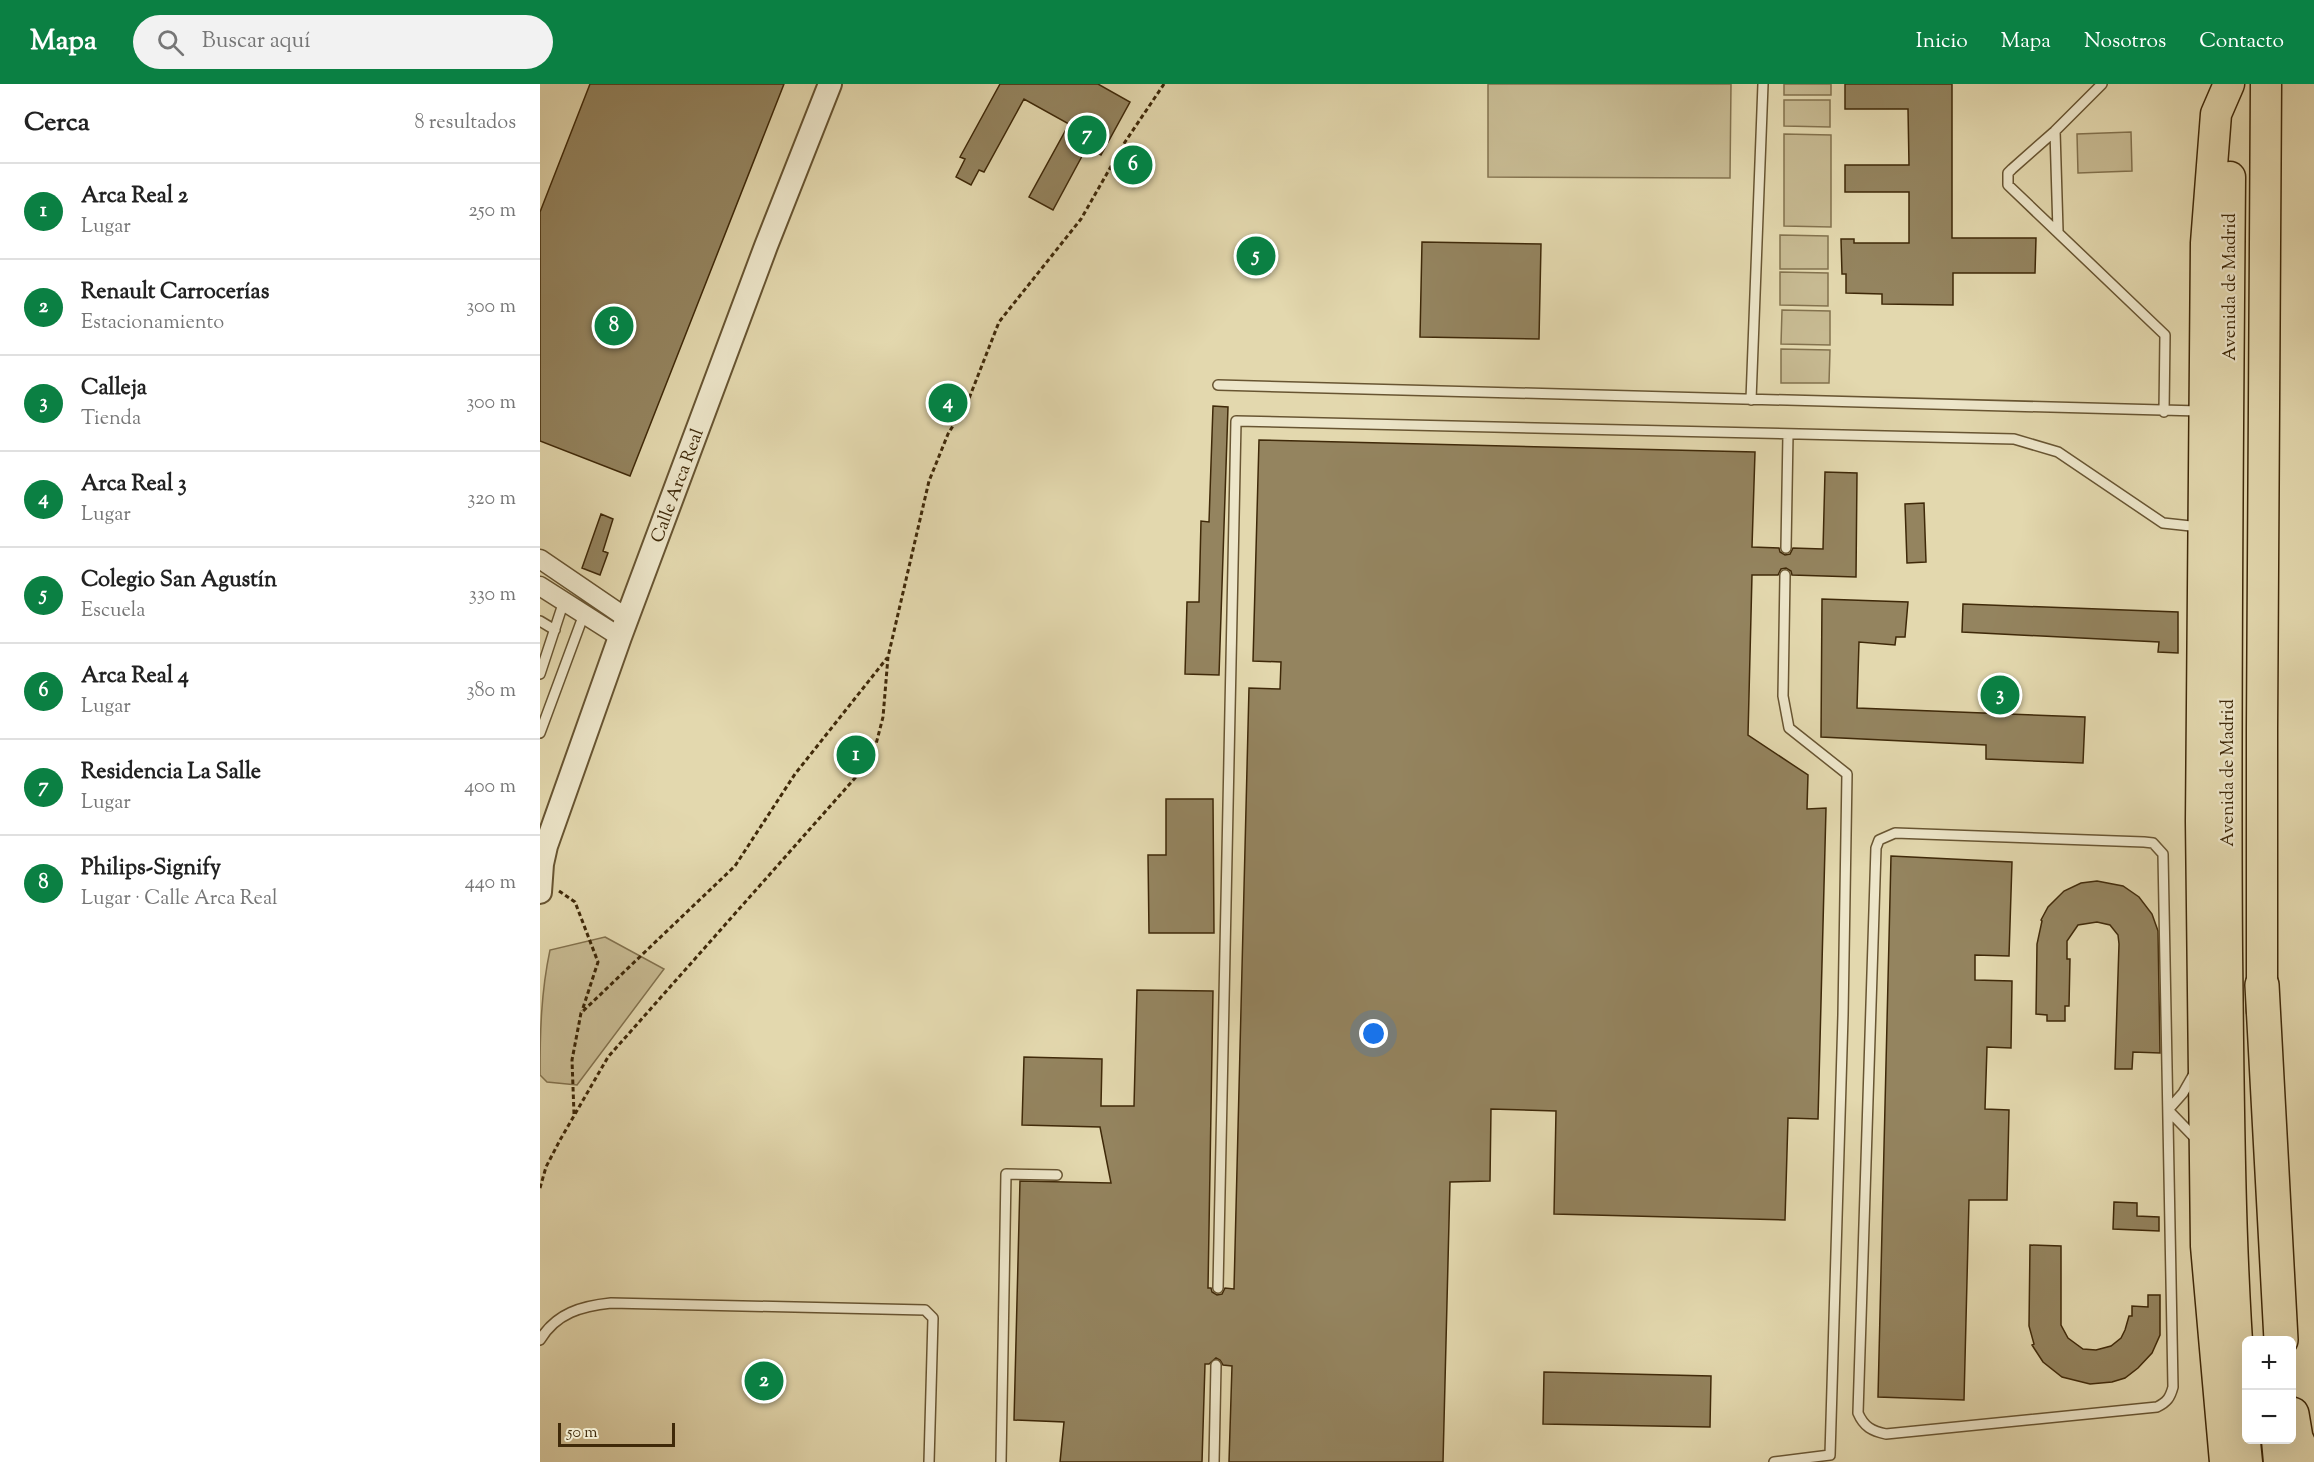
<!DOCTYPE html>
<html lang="es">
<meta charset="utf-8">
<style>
body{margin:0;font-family:"Sorts Mill Goudy",serif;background:#f2f2f2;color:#222}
.controls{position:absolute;right:18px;bottom:18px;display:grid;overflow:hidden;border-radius:9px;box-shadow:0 6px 24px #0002}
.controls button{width:54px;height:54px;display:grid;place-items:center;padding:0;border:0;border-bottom:2px solid #e0e0e0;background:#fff;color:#222;font:30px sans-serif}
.scale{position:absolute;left:18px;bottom:15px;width:117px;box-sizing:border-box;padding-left:6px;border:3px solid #3f2909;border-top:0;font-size:16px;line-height:21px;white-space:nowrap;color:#3f2909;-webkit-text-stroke:4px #ede6ca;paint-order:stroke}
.you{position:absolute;left:834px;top:950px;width:21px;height:21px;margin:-15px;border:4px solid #fff;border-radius:50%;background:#1a73e8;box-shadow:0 0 0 9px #1a73e833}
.badge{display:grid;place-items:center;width:39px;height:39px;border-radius:50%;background:#0b8043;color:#fff;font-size:20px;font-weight:700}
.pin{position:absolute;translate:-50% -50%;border:3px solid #fff;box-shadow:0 2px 6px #0006}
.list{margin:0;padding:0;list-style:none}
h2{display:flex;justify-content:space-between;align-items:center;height:78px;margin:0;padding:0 24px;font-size:26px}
h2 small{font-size:20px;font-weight:400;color:#767676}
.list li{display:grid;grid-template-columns:39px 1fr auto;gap:18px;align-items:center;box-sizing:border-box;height:96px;padding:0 24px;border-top:2px solid #e0e0e0}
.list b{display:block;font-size:22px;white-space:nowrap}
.list p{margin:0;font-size:20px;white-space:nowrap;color:#767676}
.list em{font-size:20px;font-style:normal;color:#767676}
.icon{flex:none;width:33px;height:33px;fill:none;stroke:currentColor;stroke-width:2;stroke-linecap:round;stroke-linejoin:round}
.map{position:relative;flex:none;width:1774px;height:1378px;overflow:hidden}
header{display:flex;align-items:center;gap:36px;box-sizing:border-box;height:84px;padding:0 30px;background:#0b8043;color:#fff}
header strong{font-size:28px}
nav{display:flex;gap:33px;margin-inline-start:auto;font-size:21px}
.search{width:420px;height:54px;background:#f2f2f2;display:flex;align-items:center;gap:15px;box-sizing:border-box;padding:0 21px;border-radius:33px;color:#767676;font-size:22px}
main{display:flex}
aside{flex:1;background:#fff}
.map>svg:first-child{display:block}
.green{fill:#c7ba92;stroke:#83724e;stroke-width:1.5}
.building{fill:#94845f;stroke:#3f2909;stroke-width:1.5}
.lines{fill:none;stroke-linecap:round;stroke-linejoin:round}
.service-casing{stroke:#685532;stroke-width:12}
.minor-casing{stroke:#685532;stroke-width:21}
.tertiary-casing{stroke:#685532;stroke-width:26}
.trunk-casing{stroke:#3f2909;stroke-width:33}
.motorway-casing{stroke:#3f2909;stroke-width:36}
.path{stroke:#3f2909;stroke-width:3;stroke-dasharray:4.5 3;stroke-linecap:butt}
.service{stroke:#ede6ca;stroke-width:9}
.minor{stroke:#ede6ca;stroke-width:18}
.tertiary{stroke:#ede6ca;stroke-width:22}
.trunk{stroke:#e3d8ae;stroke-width:30}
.motorway{stroke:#e3d8ae;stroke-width:33}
.labels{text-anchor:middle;stroke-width:4.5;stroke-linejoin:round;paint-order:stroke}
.street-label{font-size:18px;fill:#3f2909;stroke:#ede6ca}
</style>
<header>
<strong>Mapa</strong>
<div class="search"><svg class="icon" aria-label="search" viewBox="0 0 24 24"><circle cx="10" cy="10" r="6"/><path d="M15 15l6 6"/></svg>Buscar aquí</div>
<nav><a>Inicio</a><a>Mapa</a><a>Nosotros</a><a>Contacto</a></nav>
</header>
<main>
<aside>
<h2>Cerca<small>8 resultados</small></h2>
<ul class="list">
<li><span class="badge">1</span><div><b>Arca Real 2</b><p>Lugar</p></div><em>250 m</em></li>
<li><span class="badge">2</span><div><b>Renault Carrocerías</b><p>Estacionamiento</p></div><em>300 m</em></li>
<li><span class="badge">3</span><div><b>Calleja</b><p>Tienda</p></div><em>300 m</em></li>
<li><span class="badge">4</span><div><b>Arca Real 3</b><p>Lugar</p></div><em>320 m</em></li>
<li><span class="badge">5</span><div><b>Colegio San Agustín</b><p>Escuela</p></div><em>330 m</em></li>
<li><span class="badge">6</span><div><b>Arca Real 4</b><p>Lugar</p></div><em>380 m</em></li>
<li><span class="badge">7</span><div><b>Residencia La Salle</b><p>Lugar</p></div><em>400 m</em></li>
<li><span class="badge">8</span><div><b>Philips-Signify</b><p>Lugar · Calle Arca Real</p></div><em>440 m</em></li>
</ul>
</aside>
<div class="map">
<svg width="1774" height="1378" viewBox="0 0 1774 1378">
<rect width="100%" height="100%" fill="#e3d8ae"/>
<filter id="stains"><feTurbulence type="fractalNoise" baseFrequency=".00333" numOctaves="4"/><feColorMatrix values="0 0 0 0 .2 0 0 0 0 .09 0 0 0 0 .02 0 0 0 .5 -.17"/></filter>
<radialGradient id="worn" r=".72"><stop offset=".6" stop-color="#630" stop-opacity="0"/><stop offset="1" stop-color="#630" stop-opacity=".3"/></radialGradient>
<!-- green -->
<path class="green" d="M948 0H1191L1190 94 948 93Z
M1244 0H1291V11H1244Z
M1244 16H1290V43L1244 42Z
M1591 48 1592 87 1538 89 1537 50Z
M1244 50 1291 51V143L1244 142Z
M1240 151 1288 152V185H1240Z
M1240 188 1288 189V222L1240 221Z
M1242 226 1290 227V261L1241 260Z
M1241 265 1290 266 1289 299H1241Z
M65 853 124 885 37 1001 7 998 0 991C0 949 1 908 10 866Z"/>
<!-- building -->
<path class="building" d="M50 0H244L90 392 0 357V128Z
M460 0H558L590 18 561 71 547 63 513 126 489 113 529 40 484 15 444 88 439 86 431 101 416 93 425 75 420 73Z
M1305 0H1412V154H1496L1495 189H1413V221L1342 220V210L1306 209V190H1302L1301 155H1314V159H1369V108H1305V81H1369L1368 25H1305Z
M882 158 1001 160 999 255 880 253Z
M673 322 688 323 679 591 645 590 647 518H659L661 437 669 438Z
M719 356 1215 368 1212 463 1239 464 1240 468 1245 471 1250 470 1253 464 1283 465 1285 388 1317 389 1316 493 1252 491 1251 487 1246 484 1241 485 1238 491H1212L1208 651 1268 691 1267 725 1286 724 1278 1035 1248 1034 1245 1136 1014 1130 1016 1027 951 1025 950 1097 910 1098 903 1378H689L692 1282 683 1281 680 1276 676 1274 669 1280H665L662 1378H520L524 1338 474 1336 480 1097 571 1099 560 1043 482 1041 484 973 562 975 561 1022H594L597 906 673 907 668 1204H671L672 1208 677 1211 682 1210 685 1204 694 1205 709 604 740 605 741 578 713 577Z
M1384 419 1386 478 1367 479 1365 420Z
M61 430 73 435 63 467 68 469 60 491 42 484Z
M1282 515 1368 518 1365 553H1356L1355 561 1319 558 1317 624 1545 633 1543 679 1446 675V661L1281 653Z
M1423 520 1638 528V569L1618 568 1619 558 1422 548Z
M626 715H673L674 849H609L608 771H626Z
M1351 772 1472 778 1469 872 1435 871V896L1472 897 1471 964 1447 963 1445 1025 1469 1026 1467 1116H1429L1424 1316 1338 1313Z
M1557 797 1583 802 1599 813 1612 830 1618 847 1620 969 1593 968 1592 985H1575L1579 860 1578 851 1570 841 1557 838 1538 841 1527 857V875H1530L1529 922H1525V937H1507V931L1496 930 1497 860 1502 837 1501 836 1508 823 1524 807 1541 799Z
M1574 1118 1597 1119V1132L1619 1133V1147L1573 1145Z
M1490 1161 1521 1162V1241L1528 1254 1543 1265 1556 1266 1571 1262 1581 1254 1585 1246 1589 1232H1592V1222L1608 1223V1211H1620V1251L1612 1269 1598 1284 1585 1294 1572 1298 1550 1300 1522 1293 1503 1278 1492 1261 1494 1260 1489 1242Z
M1004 1288 1171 1292 1170 1343 1003 1340Z"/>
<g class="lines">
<!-- service casing -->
<g class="service-casing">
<path id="service" d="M1515 47 1472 85 1468 89V101L1625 251 1624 328
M1518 147 1515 47 1562 0
M678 301 1659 327
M1211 316 1223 0
M1246 464 1248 350
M0 537 15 546
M0 590 24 517
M0 649 44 530
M1355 749 1604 758 1613 759 1623 770 1633 1303C1630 1314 1627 1318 1617 1323L1346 1350C1332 1347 1324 1343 1318 1329L1336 764 1339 756Z
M1655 988 1643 1009 1628 1026 1657 1056
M678 1204 696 337 1474 355 1518 368 1623 439 1660 443
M0 1256C16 1229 42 1222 71 1219L385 1226 393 1234 389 1378
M461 1378 466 1090 517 1091
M674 1378 676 1281
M1234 1378 1290 1371 1303 931 1307 690 1249 644 1243 612 1245 491"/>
</g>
<!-- minor casing -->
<g class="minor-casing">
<path id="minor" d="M0 475 88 535
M0 502 80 553"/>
</g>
<!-- tertiary casing -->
<g class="tertiary-casing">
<g id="tertiary">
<path id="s1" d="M0 808 2 780 6 762 80 553 226 162 290 0"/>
</g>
</g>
<!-- trunk casing -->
<g class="trunk-casing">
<path id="trunk" d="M1690 93C1688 351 1685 610 1687 868 1689 1038 1689 1209 1707 1378
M1722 927V645L1726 0
M1737 1356 1739 1378
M1685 1378 1666 1162 1661 737 1666 159 1676 30 1689 0"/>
</g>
<!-- motorway casing -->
<g class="motorway-casing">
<path id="motorway" d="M1722 901 1741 1256
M1752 1330 1756 1354 1767 1378"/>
</g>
<!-- path -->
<path class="path" d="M19 807 35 818 58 878 42 927
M34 1030 32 976 41 929 195 782 255 690 347 574
M0 1104 6 1083 20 1056 68 973 323 685 335 664 343 633 348 573 389 397 408 350 428 317 459 238 541 135 585 58 624 0"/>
<!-- service -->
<use href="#service" class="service"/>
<!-- minor -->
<use href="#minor" class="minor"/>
<!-- tertiary -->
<use href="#tertiary" class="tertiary"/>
<!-- trunk -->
<use href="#trunk" class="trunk"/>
<!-- motorway -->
<use href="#motorway" class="motorway"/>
</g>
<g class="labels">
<!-- street labels -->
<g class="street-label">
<text transform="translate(1689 203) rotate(-90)" y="6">Avenida de Madrid</text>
<text dy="6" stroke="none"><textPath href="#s1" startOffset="430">Calle Arca Real</textPath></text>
<text transform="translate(1687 689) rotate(-90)" y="6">Avenida de Madrid</text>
</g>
</g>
<rect width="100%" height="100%" filter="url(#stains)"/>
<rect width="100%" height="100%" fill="url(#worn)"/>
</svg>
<div class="controls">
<button>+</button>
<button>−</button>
</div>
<div class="scale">50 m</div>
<div class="you"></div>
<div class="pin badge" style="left:316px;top:671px">1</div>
<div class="pin badge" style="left:224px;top:1297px">2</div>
<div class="pin badge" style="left:1460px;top:611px">3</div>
<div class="pin badge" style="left:408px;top:319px">4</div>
<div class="pin badge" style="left:716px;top:172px">5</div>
<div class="pin badge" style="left:593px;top:81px">6</div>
<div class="pin badge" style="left:547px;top:51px">7</div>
<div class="pin badge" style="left:74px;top:242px">8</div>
</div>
</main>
